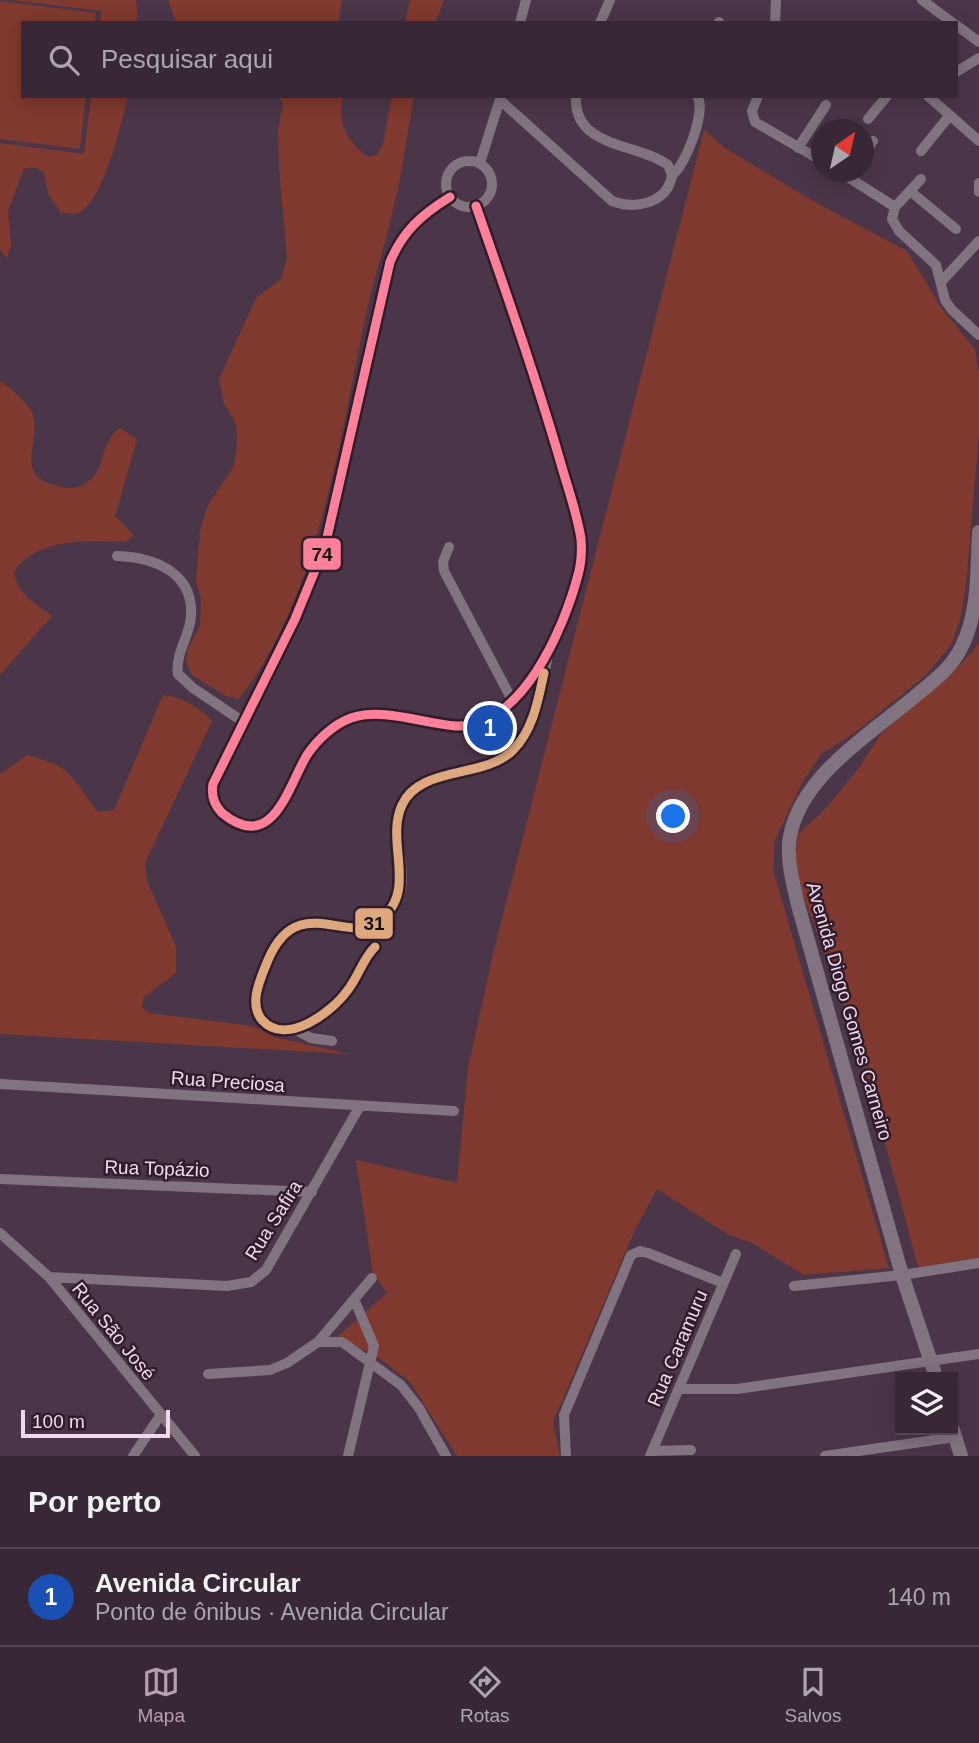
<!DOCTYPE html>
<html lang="pt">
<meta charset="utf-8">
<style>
body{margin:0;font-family:Arial,sans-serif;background:#3f303f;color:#f1f3f6}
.controls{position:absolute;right:21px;bottom:21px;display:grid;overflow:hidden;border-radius:0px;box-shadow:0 4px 18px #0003}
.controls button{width:63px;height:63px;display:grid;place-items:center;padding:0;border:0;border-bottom:2px solid #524452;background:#382837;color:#f1f3f6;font:35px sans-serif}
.compass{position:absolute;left:811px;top:119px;width:63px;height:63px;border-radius:50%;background:#382837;box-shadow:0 4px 18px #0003;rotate:34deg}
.scale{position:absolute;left:21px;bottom:18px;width:149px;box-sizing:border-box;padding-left:7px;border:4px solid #f1d8ec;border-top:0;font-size:19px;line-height:24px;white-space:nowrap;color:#f1d8ec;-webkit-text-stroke:5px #2f1d2c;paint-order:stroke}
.you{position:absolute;left:674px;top:817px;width:24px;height:24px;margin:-18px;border:5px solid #fff;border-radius:50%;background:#1a73e8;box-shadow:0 0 0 10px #1a73e833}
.badge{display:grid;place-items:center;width:46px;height:46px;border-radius:50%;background:#b79fb3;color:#fff;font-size:23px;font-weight:700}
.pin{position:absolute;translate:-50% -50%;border:4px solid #fff;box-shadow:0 2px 7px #0006}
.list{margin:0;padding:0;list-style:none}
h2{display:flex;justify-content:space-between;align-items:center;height:91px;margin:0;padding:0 28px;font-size:30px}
h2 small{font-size:23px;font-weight:400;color:#aba6ad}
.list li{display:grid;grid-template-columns:46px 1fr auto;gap:21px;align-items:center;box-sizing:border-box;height:98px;padding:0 28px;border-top:2px solid #524452}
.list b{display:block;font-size:26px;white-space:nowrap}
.list p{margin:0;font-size:23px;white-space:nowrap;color:#aba6ad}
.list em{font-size:23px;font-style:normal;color:#aba6ad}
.icon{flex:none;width:38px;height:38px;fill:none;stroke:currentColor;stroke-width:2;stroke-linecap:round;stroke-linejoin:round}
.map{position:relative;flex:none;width:979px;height:1456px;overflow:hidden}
.search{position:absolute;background:#382837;box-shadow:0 4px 18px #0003;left:21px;right:21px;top:21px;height:77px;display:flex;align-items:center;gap:18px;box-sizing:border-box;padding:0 24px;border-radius:0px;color:#aba6ad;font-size:26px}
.sheet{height:189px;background:#382837}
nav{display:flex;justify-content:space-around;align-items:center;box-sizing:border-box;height:98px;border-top:2px solid #524452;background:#382837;font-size:19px;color:#aba6ad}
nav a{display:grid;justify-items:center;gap:4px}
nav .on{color:#b79fb3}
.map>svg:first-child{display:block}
.green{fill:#80392e}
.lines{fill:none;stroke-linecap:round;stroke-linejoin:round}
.minor{stroke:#827380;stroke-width:10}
.tertiary{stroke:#827380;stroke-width:14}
.bus-1-casing{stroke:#2f1d2c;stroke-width:14}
.bus-2-casing{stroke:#2f1d2c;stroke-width:14}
.bus-1{stroke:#ff8098;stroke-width:9}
.bus-2{stroke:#dfa77e;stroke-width:9}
.labels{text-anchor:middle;stroke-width:5;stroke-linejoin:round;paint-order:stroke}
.street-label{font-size:19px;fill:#f1d8ec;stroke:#2f1d2c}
.line-badge{stroke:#2f1d2c;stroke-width:2.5}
.pale-badge-label{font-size:19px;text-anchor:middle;font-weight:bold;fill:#111}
</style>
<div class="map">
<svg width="979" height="1456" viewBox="0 0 979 1456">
<rect width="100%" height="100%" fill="#4b3649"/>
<!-- green -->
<path class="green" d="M11 0H136L138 23H100L101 11Z
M168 0H342L338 23H176Z
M410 0H444L435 23H405Z
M0 1 96 13 95 23H23V96H86L80 149 0 139Z
M91 96H128C121 123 104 202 78 213 73 215 66 213 61 212L48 194 44 172 34 167 24 169 8 211 11 245 7 258 0 250V143L84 154Z
M279 96H343C337 122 347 143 368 157L377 155 383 144 392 96H414C407 133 403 170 394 206 386 242 374 277 366 314 340 438 319 596 239 699L226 696 192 675 186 662 188 649 200 625 201 599 196 581 200 531 207 507 234 466 237 446 236 424 224 403 219 379 256 298 281 279 287 258 279 167 278 130 283 105Z
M704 130 725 148 813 201 907 251 942 309 975 349 979 372V433L966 586 960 620 951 645 925 676 853 734 821 754 802 783 775 840 773 870 889 1268 804 1275 752 1243 729 1235 657 1189 635 1230 553 1422 560 1456H457L410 1382 378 1357 337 1337 387 1293 373 1273 356 1160 457 1183 468 1068 493 954Z
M0 381C10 388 25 400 31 411 45 438 10 476 58 486 69 489 80 489 89 481 107 466 98 445 120 428L137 440 115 516 134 535 126 542C88 541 37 537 14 572 17 593 35 604 52 616L0 675Z
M979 643V1258L918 1267 860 1048 793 868 798 834 827 807 859 768 881 734 961 664Z
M163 695C183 698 198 706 212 721L145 863 147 881 176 946V973L144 997 142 1007 149 1013 253 1026 274 1037 349 1054 0 1034V774L27 755C74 767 71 777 98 812L114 810Z"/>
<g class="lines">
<!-- minor -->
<path class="minor" d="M922 0 953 23
M520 23 526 0
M600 23 610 0
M719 23V22
M775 23 776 0
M956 25 979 42
M956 72 979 58
M758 96 752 111 755 122 822 161
M928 96 979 141
M500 100 612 201C636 210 668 203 672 175L668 165C637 142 573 149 576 96
M868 119 887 96
M798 148 826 105
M921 151 950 115
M864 154 873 141
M446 184a23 23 0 1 1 46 0a23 23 0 1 1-46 0Z
M480 163 501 96
M840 172 895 207
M672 175C686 166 707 109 697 96
M921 179 895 207 892 219 899 231 936 265 945 300 952 310 979 335
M979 183V192
M910 191 956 229
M450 197C421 215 403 231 390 262L325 546 295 619 213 784C211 795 214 805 222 813 273 855 288 786 307 755 317 740 334 724 351 718 384 707 423 724 456 726 522 728 564 628 578 575 581 564 582 551 581 539 577 512 566 483 559 457 534 372 505 289 476 206
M941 282 979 241
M449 547 443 562 444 571 512 700
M117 556C153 557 194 572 191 616 190 636 175 653 178 674L193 688 242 721
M375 947C363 958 358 978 347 991 331 1013 279 1051 259 1015 252 1003 258 987 262 974 299 880 347 956 390 911 419 881 383 831 405 798 413 786 428 783 441 778 462 771 494 767 511 753 537 731 540 690 547 660
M294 1029 311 1038 332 1041
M0 1084 454 1111
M0 1179 312 1192
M0 1233 49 1277 195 1456
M49 1277 227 1286 251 1282 266 1270 360 1106
M794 1286 902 1275 979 1263
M318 1342 372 1278
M208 1374 270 1370 287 1363 318 1342H342L401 1385 419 1408 446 1456
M680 1389H737L979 1354
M653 1451 691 1450
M133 1456 160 1416
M348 1456 374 1346 354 1299
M566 1456 564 1415 631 1255 640 1251 648 1253 723 1283
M650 1456 736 1254
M825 1456 955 1437"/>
<!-- tertiary -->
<path class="tertiary" d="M936 1377 902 1275 798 905C793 883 786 859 790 836 802 775 869 735 913 698 931 683 951 669 961 648 979 614 977 570 979 532
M953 1430 961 1456"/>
<!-- bus-1 casing -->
<g class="bus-1-casing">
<path id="bus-1" d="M450 197C421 215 403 231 390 262L325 546 295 619 213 784C211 795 214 805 222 813 273 855 288 786 307 755 317 740 334 724 351 718 384 707 423 724 456 726 522 728 564 628 578 575 581 564 582 551 581 539 577 512 566 483 559 457 534 372 505 289 476 206"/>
</g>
<!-- bus-2 casing -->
<g class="bus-2-casing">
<path id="bus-2" d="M375 947C363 958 358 978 347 991 332 1012 286 1047 262 1020 248 1003 261 978 268 960 297 892 345 943 376 923 421 893 384 844 402 805 420 765 485 779 513 750 533 730 538 701 544 673"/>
</g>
<!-- bus-1 -->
<use href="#bus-1" class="bus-1"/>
<!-- bus-2 -->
<use href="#bus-2" class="bus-2"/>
</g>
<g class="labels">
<!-- street labels -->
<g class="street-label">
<text transform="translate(850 1011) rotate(74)" y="7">Avenida Diogo Gomes Carneiro</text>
<text transform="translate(228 1081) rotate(4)" y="7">Rua Preciosa</text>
<text transform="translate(157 1168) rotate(2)" y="7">Rua Topázio</text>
<text transform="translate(273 1220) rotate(-58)" y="7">Rua Safira</text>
<text transform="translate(114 1331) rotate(51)" y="7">Rua São José</text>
<text transform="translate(677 1348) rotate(-67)" y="7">Rua Caramuru</text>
</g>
</g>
<g class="line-badge">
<rect x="302" y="537" width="40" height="34" rx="7" fill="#ff8098"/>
<rect x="354" y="907" width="40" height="33" rx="7" fill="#dfa77e"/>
</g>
<g class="pale-badge-label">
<text x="322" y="561">74</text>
<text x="374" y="930">31</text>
</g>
</svg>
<div class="controls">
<button><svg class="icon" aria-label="layers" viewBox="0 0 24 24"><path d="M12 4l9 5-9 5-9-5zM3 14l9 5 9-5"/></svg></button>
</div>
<svg class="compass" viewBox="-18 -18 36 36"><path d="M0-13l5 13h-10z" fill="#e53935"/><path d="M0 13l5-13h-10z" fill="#aba6ad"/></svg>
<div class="scale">100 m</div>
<div class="you"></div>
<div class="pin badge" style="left:490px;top:728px;background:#1a4fb4">1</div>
<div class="search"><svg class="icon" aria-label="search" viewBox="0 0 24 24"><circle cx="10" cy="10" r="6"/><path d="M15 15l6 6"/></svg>Pesquisar aqui</div>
</div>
<section class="sheet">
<h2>Por perto<small></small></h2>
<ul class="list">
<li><span class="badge" style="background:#1a4fb4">1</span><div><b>Avenida Circular</b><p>Ponto de ônibus · Avenida Circular</p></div><em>140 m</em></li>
</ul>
</section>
<nav>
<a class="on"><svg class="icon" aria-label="map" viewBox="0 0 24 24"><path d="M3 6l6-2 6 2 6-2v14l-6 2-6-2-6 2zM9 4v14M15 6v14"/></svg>Mapa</a>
<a><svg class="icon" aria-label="directions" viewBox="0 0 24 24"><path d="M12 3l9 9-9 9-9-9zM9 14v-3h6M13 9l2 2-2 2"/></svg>Rotas</a>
<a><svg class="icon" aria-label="saved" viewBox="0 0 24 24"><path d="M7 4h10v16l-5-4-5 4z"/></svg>Salvos</a>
</nav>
